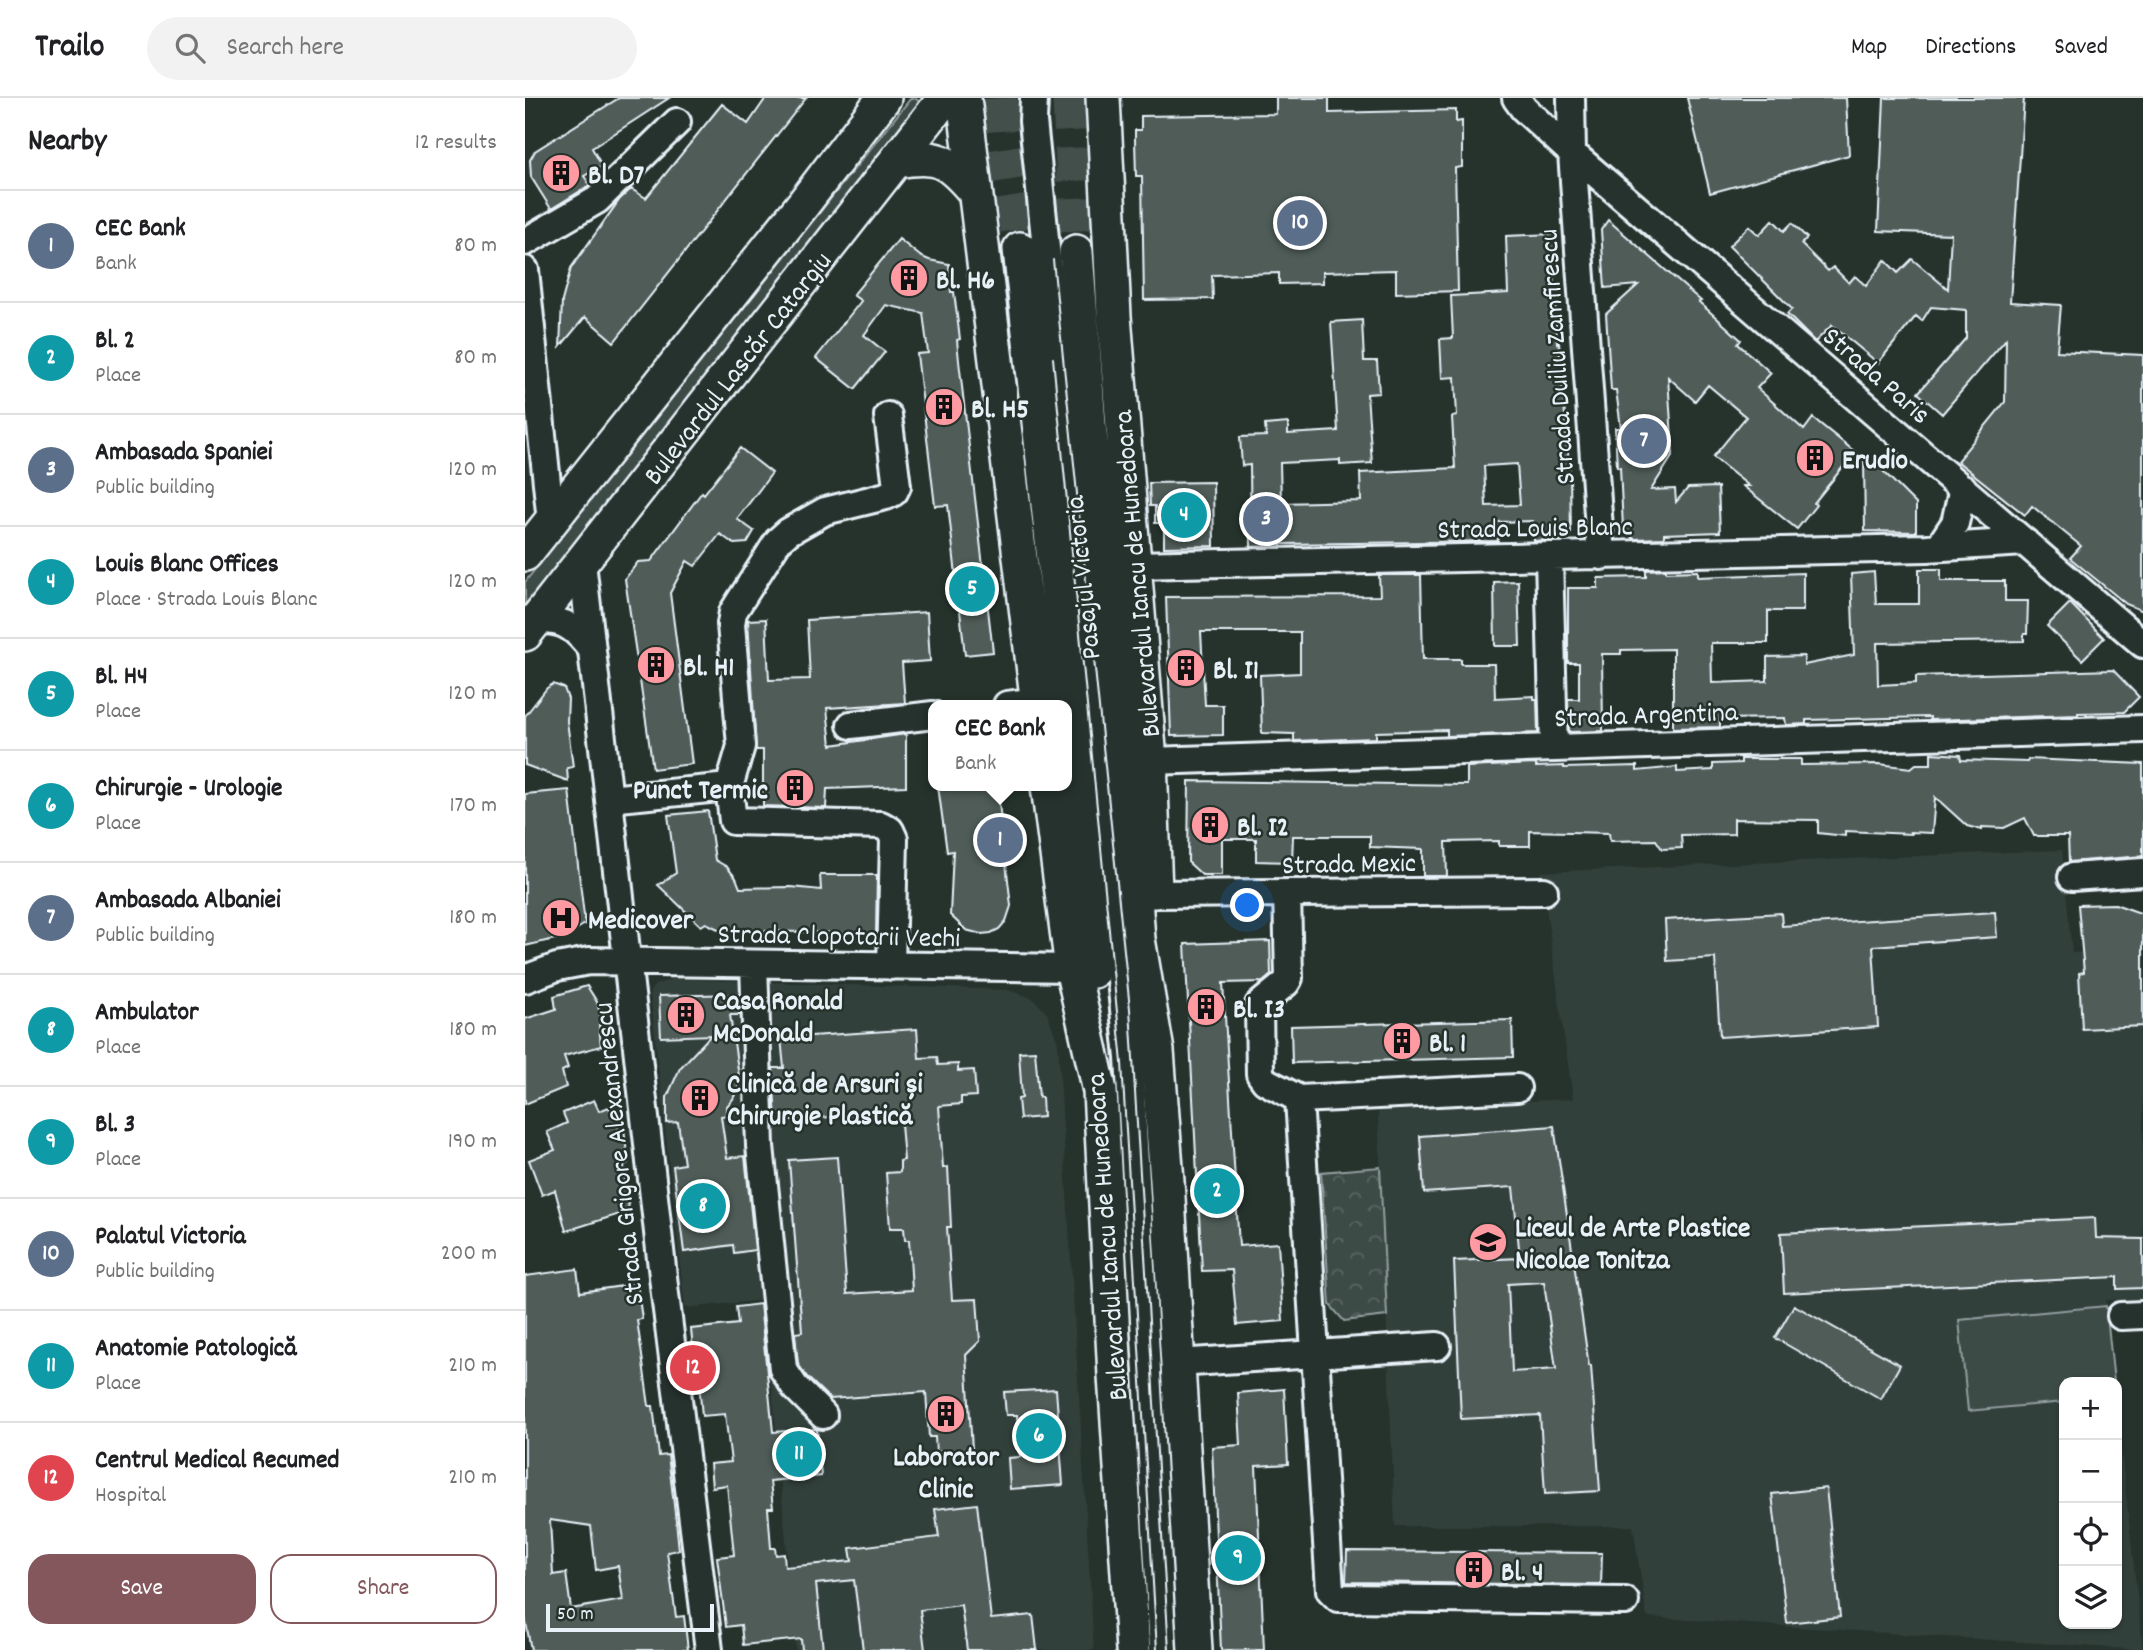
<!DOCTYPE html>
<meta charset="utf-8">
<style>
body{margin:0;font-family:Dekko,sans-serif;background:#f2f2f2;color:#202124}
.controls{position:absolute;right:21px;bottom:21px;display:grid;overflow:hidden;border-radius:14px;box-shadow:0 2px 5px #0004}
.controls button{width:63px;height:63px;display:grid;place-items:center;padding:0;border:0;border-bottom:2px solid #e0e0e0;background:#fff;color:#202124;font:35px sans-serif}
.scale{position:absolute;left:21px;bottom:18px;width:168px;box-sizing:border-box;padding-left:7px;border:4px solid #e8f1f8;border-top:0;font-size:19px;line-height:24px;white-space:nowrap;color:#e8f1f8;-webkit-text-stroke:5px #26332d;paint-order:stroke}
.you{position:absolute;left:723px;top:808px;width:24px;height:24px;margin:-18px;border:5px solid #fff;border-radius:50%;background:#1a73e8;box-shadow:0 0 0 10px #1a73e833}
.badge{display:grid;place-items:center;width:46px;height:46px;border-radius:50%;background:#84575d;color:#fff;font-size:23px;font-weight:700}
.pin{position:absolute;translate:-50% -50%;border:4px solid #fff;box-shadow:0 2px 7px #0006}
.popup{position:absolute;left:403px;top:602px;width:144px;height:91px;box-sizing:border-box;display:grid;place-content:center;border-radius:14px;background:#fff;filter:drop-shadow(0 2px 5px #0005);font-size:23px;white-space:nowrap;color:#757577}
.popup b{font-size:26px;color:#202124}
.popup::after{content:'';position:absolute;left:50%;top:100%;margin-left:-14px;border:14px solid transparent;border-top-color:#fff}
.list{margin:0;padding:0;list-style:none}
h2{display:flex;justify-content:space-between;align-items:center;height:91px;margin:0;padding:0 28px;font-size:30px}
h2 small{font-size:23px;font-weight:400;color:#757577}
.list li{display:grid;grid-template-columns:46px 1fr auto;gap:21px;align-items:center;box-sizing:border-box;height:112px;padding:0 28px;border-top:2px solid #e0e0e0}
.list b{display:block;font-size:26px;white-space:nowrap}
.list p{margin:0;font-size:23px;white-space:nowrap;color:#757577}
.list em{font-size:23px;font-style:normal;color:#757577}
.actions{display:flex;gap:14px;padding:21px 28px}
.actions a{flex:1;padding:16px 0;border:2px solid #84575d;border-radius:21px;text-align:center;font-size:24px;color:#84575d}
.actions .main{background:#84575d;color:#fff}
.icon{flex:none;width:38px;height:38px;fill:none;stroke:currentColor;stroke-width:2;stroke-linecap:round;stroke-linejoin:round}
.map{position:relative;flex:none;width:1618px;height:1552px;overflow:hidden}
header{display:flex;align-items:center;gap:42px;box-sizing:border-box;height:98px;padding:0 35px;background:#fff;border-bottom:2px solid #e0e0e0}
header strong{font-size:33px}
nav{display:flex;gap:38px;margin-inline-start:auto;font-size:24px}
.search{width:490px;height:63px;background:#f2f2f2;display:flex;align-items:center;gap:18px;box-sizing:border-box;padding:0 24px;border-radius:38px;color:#757577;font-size:26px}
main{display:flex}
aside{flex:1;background:#fff}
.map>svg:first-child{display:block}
.built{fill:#333f3a}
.grass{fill:#3e4b47;stroke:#939ea0;stroke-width:2}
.park{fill:url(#park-crowns);stroke:#939ea0;stroke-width:2}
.building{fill:#505c59;stroke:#e8f1f8;stroke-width:2;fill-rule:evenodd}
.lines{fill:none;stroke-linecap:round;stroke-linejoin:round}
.major-tunnel{stroke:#43504b;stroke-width:33;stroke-dasharray:33 17;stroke-linecap:butt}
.minor-casing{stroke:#e8f1f8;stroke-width:32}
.major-casing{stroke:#e8f1f8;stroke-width:38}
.minor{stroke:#26332d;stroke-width:26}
.major{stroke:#26332d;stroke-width:33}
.tram{stroke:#e8f1f8;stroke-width:2}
.labels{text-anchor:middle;stroke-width:5;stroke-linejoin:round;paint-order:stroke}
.poi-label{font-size:28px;font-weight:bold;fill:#e8f1f8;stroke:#26332d;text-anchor:start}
.street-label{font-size:28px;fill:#e8f1f8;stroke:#26332d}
</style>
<header>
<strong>Trailo</strong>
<div class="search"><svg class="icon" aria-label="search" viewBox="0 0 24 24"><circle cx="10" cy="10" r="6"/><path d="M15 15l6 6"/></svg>Search here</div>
<nav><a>Map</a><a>Directions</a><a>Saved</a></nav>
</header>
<main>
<aside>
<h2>Nearby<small>12 results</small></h2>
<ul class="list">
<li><span class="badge" style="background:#5c6f8a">1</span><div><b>CEC Bank</b><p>Bank</p></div><em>80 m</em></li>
<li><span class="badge" style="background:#0f9aa8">2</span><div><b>Bl. 2</b><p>Place</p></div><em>80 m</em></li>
<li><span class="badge" style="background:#5c6f8a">3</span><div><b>Ambasada Spaniei</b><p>Public building</p></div><em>120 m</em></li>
<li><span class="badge" style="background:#0f9aa8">4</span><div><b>Louis Blanc Offices</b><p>Place · Strada Louis Blanc</p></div><em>120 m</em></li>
<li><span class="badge" style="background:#0f9aa8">5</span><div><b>Bl. H4</b><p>Place</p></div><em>120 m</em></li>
<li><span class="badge" style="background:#0f9aa8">6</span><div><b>Chirurgie - Urologie</b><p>Place</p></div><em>170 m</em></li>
<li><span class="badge" style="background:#5c6f8a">7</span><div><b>Ambasada Albaniei</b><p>Public building</p></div><em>180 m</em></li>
<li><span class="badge" style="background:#0f9aa8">8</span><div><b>Ambulator</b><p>Place</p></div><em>180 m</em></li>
<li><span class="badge" style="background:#0f9aa8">9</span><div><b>Bl. 3</b><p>Place</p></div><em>190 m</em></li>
<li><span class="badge" style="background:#5c6f8a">10</span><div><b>Palatul Victoria</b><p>Public building</p></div><em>200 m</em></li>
<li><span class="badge" style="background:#0f9aa8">11</span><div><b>Anatomie Patologică</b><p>Place</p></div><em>210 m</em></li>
<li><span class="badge" style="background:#e0444e">12</span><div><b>Centrul Medical Recumed</b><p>Hospital</p></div><em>210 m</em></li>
</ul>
<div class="actions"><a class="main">Save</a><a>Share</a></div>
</aside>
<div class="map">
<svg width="1618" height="1552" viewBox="0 0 1618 1552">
<defs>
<pattern id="park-crowns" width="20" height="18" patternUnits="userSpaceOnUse" patternTransform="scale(1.75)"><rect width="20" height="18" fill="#3e4b47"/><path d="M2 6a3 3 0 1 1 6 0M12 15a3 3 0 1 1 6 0" fill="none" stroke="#5a6562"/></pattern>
</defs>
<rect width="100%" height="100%" fill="#26332d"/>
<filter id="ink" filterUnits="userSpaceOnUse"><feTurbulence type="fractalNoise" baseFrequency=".0143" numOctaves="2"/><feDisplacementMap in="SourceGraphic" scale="14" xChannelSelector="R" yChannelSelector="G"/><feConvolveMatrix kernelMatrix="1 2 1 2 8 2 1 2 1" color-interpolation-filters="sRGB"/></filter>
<g filter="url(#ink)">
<!-- built -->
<path class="built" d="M1537 752 1547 855 1618 850V1201L1581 1202 1589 1284H1539V1526H1592V1315L1618 1552 1122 1519 1108 1428H870L853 1010 1048 1001 1016 774Z
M147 881 483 892 507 900 522 915 533 945 569 1552H271L239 1202 160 1210 125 894 130 887Z"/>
<!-- grass -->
<path class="grass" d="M386 0H390L399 8 0 511V484Z
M1581 1208 1589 1284H1539V1304L1443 1313 1434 1222Z"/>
<!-- park -->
<path class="park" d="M855 1069 862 1218 819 1223 805 1207 796 1074Z"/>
<!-- building -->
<path class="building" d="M94 0H144L67 50 77 68 59 78 65 87 26 111 6 79 5 62 10 53Z
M241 0H281L89 244 60 219 35 249 37 203 46 170 95 101 106 91 121 100 197 6 223 26Z
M751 0H804V15L931 12V24L937 23V69L930 70 933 193 871 195V172L798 174V185L754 186V175L687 177 688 201 619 202 617 78H611L610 41V32H616V18L751 16Z
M1162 0H1321L1324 57 1185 95Z
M1359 0H1499L1485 204 1536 207 1532 253 1618 257V513L1601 506 1545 460 1556 448 1507 408 1500 417 1432 363 1480 304 1481 241 1417 316 1393 295 1441 240V212L1406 209 1397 223 1391 218 1353 265 1307 227 1290 244 1262 216 1267 211 1204 148 1224 128 1234 137 1248 122 1259 133 1267 125 1282 140 1276 146 1303 173 1308 169 1324 185 1330 178 1341 188 1360 162 1373 175 1387 161 1423 191 1426 136 1353 133Z
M1083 122 1176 203 1174 204 1216 242 1213 246 1246 275 1232 290 1279 332 1288 320 1330 354 1289 405 1291 407 1272 431 1218 388H1224L1188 359 1221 319 1183 287 1170 303 1143 279 1148 357 1126 392 1150 391 1151 404 1163 390 1193 389 1195 434 1139 436V440L1109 441 1098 430 1095 369H1092L1090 330H1096L1091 292H1086L1081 216 1113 187 1080 190 1076 132Z
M1030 136 1031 173H1029L1032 245 1034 244 1045 379 1046 435 1041 440 1009 443 1008 423 972 424 973 443 756 446V448L726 449 725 367 717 368 715 339 741 338 740 327 763 325V336L813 333 806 224 837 222 839 263H852L854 295 842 296 847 365 815 367V362L755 365 756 405 836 403 835 375 930 370 927 319 932 318 930 279 917 280 915 241 928 240 926 198 983 195 981 138ZM992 366 995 407 961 408 959 368Z
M374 141 395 158 404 162 424 166 426 194H429L435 241 432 242 434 263 468 554 440 557 423 407 410 408 392 256 403 255 398 215 361 207 339 237 360 254 330 291 291 260 336 203 328 197Z
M215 350 247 375 212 421 229 433 222 445 209 446 195 436 170 468 162 463 145 495 167 666 128 671 100 481 113 464 126 463 177 394 179 396Z
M1339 361 1349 370 1351 366 1391 406V434L1340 433Z
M688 384 689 448 639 449V425H630V408H625L624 385Z
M1141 471V474L1173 473V479L1278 475V513H1243V545H1186L1187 585 1242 583V559L1279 558V567L1329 557 1326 476 1349 474 1351 506H1394V471H1416V483H1480V503H1503L1502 536H1499V543L1352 545 1353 587 1391 585V578L1588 572 1614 599 1599 614 1553 615V617L1405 622V619L1281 622V626L1261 627 1260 620 1195 621V629L1148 630V551L1096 552V556H1077L1078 633 1044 634 1043 601H1054V565H1043V490H1073V480L1121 479V472Z
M854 477H896L898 561H936V566H969L970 600 1009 598V601H1012L1013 635 922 638V632L851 634V640L769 643V636L737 635 735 577 775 575V534H676L680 607H698V637L646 638 641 499 855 498Z
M993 483 995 548H970L969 484Z
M1545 505 1579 540 1557 562 1522 528Z
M402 514 405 563 377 565 380 605 302 610 306 647 381 636V688L302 691 301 710 238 708V652H231L223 522 241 521 244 582 285 581 282 522Z
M28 586 39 590 43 601 42 623 48 669 42 670 43 683 0 667V618L22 590Z
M1406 655 1435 657 1436 662 1502 664 1503 661 1618 666V758L1544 764 1543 738H1509L1500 720 1479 730 1457 729V732L1442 728 1410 699 1407 735 1385 734 1386 736 1320 733V738L1293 735V722L1209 721V736L1156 737 1157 750 1137 751 1131 742 1085 743 1084 735 1005 733V748H974V743L921 744 922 778H898V751L845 749V738H768L767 764 731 763V741H697V777H677L663 764 664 683 942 687V669L1011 666V669L1039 668V670L1112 668V673L1152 669V674L1188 672V666L1216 665V661H1276V667L1354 666 1386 670 1391 666H1406Z
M413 688H472L486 808 481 823 474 831 466 835 456 836 441 832 425 817 428 753 422 754Z
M44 692 60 826 38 839 0 848V696Z
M183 713 190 762 202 769 211 780 215 790 266 789 296 792 295 777H352L351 836 195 832 181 825 176 828 133 787 151 775 143 717Z
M1590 806 1618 816V928L1557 931 1554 875 1559 874 1553 807Z
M1470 814 1472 839 1348 848 1353 929 1195 939 1190 860 1142 863 1140 822 1256 815 1257 828Z
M745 843 746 877 738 884 698 885 714 1148 753 1145 758 1223 712 1227 707 1172 677 1173 660 846Z
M62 888 72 904 78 927H74L76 948 39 958 43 970 37 973 41 989 0 1006V921L31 911 29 898Z
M213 896 214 917H205L215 985 208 1001 201 1009 202 1017 196 1018 202 1060 220 1058 230 1152 209 1155 208 1147 159 1154 148 1068 159 1066 153 1024 142 1025V999L155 970 186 937 136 939 134 898Z
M987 922 988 959 767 965 766 928Z
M392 931 394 960 412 959 413 967 433 966V973L449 972 451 998 436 999V1006L414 1008 418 1070 423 1069 426 1129H422L427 1202 452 1201 455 1243 441 1257 447 1351 411 1354 410 1339H404L401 1294 305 1301 282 1279 273 1266 270 1235 277 1234 264 1062 312 1059 322 1196 387 1192 384 1142H380L379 1130H365L361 1075 375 1074V1063L379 1062 375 1014 251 1023 248 970H259L256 940Z
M510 953 514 999H517L518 1019 495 1021 493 1001 497 1000 494 954Z
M69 1002 74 1013 84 1009 94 1032 99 1030 103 1065 99 1067 104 1113 41 1133 30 1092 17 1097 4 1062 30 1052 22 1034 42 1025 38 1015Z
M1029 1028 1064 1268H1066L1075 1393 1020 1396 1015 1317 936 1321 929 1163 995 1160 988 1089 899 1095 895 1038ZM1019 1184 1031 1271 987 1274 983 1186Z
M1570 1120 1571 1140 1618 1141V1190L1592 1191V1179L1259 1195 1256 1135Z
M52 1171 55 1194 112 1186 117 1221 112 1222 124 1308H128L134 1358 143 1357 152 1432 154 1452 142 1454 151 1519 159 1518 163 1552H6L0 1519V1178ZM25 1422 66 1428 71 1472 93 1468 98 1502 46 1511 41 1475 28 1477Z
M235 1206 248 1334 292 1331 296 1378 245 1383 248 1410H243L246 1450H250L251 1457 259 1456 260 1469 327 1463 325 1450 414 1439 410 1411 452 1406 466 1521 508 1517 512 1552H442L436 1507 395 1512 400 1552H338L329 1482 291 1486 298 1552H277L276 1541 218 1547 216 1527 201 1529 192 1459 209 1457 202 1387 187 1389 185 1366 206 1364 200 1316 177 1318 171 1250 168 1251 166 1231 213 1226 211 1209Z
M1269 1207 1375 1267 1356 1301 1250 1240Z
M531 1291 538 1387 485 1391 483 1360 495 1359 492 1317H481L479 1294Z
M759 1291 763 1366 731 1368 739 1552H696L687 1349 716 1347 713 1295Z
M1301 1390 1315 1519 1262 1525 1247 1396Z
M822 1453 1077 1455 1076 1487 821 1484Z"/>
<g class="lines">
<!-- major-tunnel -->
<path class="major-tunnel" d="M475 0 478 45 495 151
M544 0 551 154"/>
<!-- minor casing -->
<g class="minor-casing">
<path id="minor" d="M509 0 508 23 604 960 638 1552
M991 0 999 11 1047 55 1618 546
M1046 0 1047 55 1076 458
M0 144 72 102 152 24
M0 172 26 424
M363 318 372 388 369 394 361 398 300 413 263 434 253 443 208 514 206 526 216 648 204 689 208 723 356 727 365 732 369 741 366 868
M1414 449 1430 425 1438 390
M1024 459 1029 649
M57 464 140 1196 184 1552
M608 467 1402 450 1500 444
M10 523C38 519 52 531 67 552
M482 607 512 603
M326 627 408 617
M625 663 1618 631
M84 701 204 689
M1547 779 1618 774
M631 796 1019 793
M762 796 764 880 761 885 734 907 735 976 740 983 774 1001
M229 866 235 1048 258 1271 270 1289 298 1317
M0 881 32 869 64 863 547 870
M992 990 774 1001 805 1492 813 1500 1100 1503
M1596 1218 1618 1217
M652 1265 912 1248"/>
</g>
<!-- major casing -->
<g class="major-casing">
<path id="major" d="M439 0 513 607
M578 0 589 218 625 663 630 793
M372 63C412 56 423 62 449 93
M495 151 551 663 568 873
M551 154 564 325 600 667 613 841 632 953 642 1083 670 1552
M0 456 279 105 359 0
M0 536 420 0
M523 688 547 870 575 993 590 1278 608 1552"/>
</g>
<!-- minor -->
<use href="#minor" class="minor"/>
<!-- major -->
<use href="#major" class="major"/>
<!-- tram -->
<path class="tram" d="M528 162 605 911 644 1552
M528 260 597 965 632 1552"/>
</g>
</g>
<!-- icons -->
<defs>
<g id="building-disc" transform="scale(2.0125)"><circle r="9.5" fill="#ff9aa2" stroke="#26332d"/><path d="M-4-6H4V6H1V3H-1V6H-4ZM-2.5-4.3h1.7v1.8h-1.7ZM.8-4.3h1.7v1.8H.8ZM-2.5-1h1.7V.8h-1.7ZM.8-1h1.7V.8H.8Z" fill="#111"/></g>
<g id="hospital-disc" transform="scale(2.0125)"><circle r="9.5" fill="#ff9aa2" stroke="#26332d"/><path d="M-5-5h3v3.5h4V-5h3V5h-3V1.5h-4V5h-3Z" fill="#111"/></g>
<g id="school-disc" transform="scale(2.0125)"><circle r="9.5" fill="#ff9aa2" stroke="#26332d"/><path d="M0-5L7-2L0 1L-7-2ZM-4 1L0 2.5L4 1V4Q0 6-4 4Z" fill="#111"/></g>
</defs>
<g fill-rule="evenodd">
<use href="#building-disc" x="36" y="75"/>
<use href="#building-disc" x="384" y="180"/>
<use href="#building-disc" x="419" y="309"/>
<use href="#building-disc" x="1290" y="360"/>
<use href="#building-disc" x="131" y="567"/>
<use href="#building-disc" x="661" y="570"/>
<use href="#building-disc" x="270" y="690"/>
<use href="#building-disc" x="685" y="727"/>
<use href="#hospital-disc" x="36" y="820"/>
<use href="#building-disc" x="681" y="909"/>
<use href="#building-disc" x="161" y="917"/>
<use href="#building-disc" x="877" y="943"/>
<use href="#building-disc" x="175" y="1000"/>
<use href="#school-disc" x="963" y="1144"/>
<use href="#building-disc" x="421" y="1316"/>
<use href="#building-disc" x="949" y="1472"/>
</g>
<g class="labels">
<!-- poi labels -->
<g class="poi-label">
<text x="63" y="85">Bl. D7</text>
<text x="411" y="190">Bl. H6</text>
<text x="446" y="319">Bl. H5</text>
<text x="1317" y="370">Erudio</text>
<text x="158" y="577">Bl. H1</text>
<text x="688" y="580">Bl. I1</text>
<text x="243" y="700" text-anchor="end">Punct Termic</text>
<text x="712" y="737">Bl. I2</text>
<text x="63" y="830">Medicover</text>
<text x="188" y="911">Casa Ronald<tspan x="188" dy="32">McDonald</tspan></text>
<text x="708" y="919">Bl. I3</text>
<text x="904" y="953">Bl. 1</text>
<text x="202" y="994">Clinică de Arsuri și<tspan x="202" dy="32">Chirurgie Plastică</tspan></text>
<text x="990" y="1138">Liceul de Arte Plastice<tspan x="990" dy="32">Nicolae Tonitza</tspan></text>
<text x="421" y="1367" text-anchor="middle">Laborator<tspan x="421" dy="32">Clinic</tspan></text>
<text x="976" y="1482">Bl. 4</text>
</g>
<!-- street labels -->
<g class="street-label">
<text transform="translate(1030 259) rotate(-94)" y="10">Strada Duiliu Zamfirescu</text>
<text transform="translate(211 269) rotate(-52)" y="10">Bulevardul Lascăr Catargiu</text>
<text transform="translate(1353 276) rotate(41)" y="10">Strada Paris</text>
<text transform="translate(1010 428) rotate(-1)" y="10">Strada Louis Blanc</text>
<text transform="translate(610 476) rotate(-95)" y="10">Bulevardul Iancu de Hunedoara</text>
<text transform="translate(556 480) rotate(-96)" y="10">Pasajul Victoria</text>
<text transform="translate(1121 615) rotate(-2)" y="10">Strada Argentina</text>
<text transform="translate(824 764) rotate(-1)" y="10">Strada Mexic</text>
<text transform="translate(314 836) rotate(1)" y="10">Strada Clopotarii Vechi</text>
<text transform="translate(92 1056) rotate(-96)" y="10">Strada Grigore Alexandrescu</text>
<text transform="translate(580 1139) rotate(-94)" y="10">Bulevardul Iancu de Hunedoara</text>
</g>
</g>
</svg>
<div class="controls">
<button>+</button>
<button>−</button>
<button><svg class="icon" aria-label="locate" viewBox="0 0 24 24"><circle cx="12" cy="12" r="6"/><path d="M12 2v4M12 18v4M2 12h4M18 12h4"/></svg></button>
<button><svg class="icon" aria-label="layers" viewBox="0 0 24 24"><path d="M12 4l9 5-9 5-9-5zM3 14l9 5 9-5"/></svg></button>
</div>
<div class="scale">50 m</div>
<div class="you"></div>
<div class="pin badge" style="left:475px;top:742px;background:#5c6f8a">1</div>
<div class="popup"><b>CEC Bank</b>Bank</div>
<div class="pin badge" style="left:692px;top:1093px;background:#0f9aa8">2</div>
<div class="pin badge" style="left:741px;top:421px;background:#5c6f8a">3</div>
<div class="pin badge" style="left:659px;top:417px;background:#0f9aa8">4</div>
<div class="pin badge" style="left:447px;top:491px;background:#0f9aa8">5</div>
<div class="pin badge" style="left:514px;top:1338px;background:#0f9aa8">6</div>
<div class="pin badge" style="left:1119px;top:343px;background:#5c6f8a">7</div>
<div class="pin badge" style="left:178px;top:1108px;background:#0f9aa8">8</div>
<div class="pin badge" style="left:713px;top:1460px;background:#0f9aa8">9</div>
<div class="pin badge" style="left:775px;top:125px;background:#5c6f8a">10</div>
<div class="pin badge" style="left:274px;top:1356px;background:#0f9aa8">11</div>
<div class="pin badge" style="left:168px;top:1270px;background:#e0444e">12</div>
</div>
</main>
